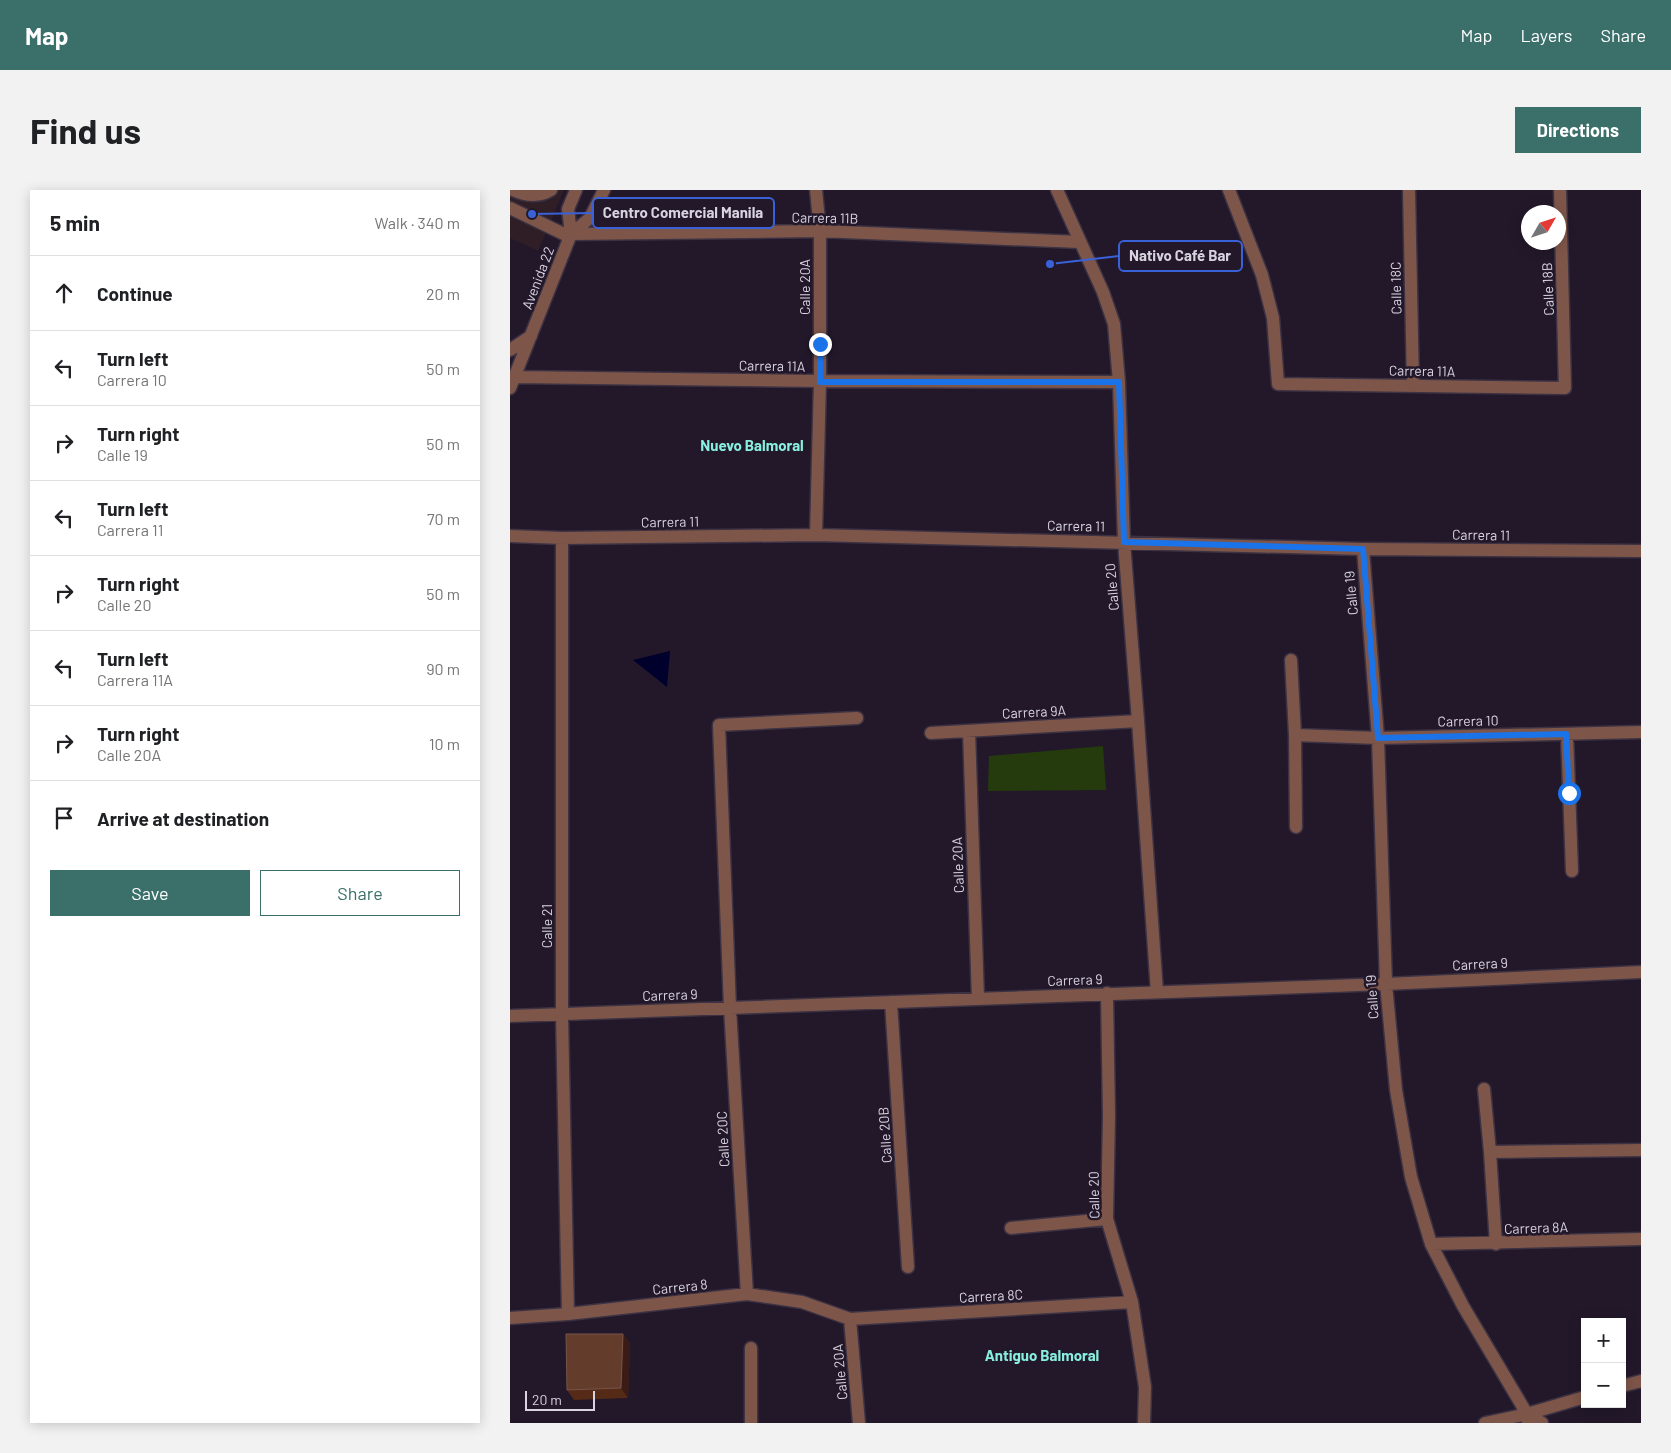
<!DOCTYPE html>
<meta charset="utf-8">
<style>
body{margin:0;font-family:Barlow,sans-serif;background:#f2f2f2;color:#202124}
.controls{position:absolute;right:15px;bottom:15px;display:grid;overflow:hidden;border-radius:0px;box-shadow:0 2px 12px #0003}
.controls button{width:45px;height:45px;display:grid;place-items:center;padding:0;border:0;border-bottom:1px solid #e0e0e0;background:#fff;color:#202124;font:25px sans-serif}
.compass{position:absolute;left:1011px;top:15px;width:45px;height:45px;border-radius:50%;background:#fff;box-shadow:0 2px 12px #0003;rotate:51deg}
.scale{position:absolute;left:15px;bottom:12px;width:70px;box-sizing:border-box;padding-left:5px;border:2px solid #d9d3e0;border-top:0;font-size:14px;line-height:18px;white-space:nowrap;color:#d9d3e0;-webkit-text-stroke:4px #22182a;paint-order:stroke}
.stop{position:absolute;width:15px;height:15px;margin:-11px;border:4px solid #1a73e8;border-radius:50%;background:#fff}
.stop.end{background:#1a73e8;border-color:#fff;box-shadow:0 1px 5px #0008}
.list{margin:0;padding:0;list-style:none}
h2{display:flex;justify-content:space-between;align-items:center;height:65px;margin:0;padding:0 20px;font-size:21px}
h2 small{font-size:16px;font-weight:400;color:#757577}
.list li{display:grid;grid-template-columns:32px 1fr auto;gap:15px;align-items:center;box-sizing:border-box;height:75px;padding:0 20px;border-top:1px solid #e0e0e0}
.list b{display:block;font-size:19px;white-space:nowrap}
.list p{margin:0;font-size:16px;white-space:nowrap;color:#757577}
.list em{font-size:16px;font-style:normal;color:#757577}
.actions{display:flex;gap:10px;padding:15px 20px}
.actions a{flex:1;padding:11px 0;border:1px solid #3a6f6a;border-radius:0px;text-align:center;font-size:18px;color:#3a6f6a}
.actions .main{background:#3a6f6a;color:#fff}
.icon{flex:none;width:28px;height:28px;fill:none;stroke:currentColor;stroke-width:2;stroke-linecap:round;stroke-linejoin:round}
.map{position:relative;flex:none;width:1131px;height:1233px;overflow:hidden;border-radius:0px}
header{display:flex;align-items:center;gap:30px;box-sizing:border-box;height:70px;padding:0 25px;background:#3a6f6a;color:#fff}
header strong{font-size:24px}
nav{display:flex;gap:28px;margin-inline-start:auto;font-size:18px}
.intro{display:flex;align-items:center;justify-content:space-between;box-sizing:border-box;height:120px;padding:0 30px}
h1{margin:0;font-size:35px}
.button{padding:12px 22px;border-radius:0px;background:#3a6f6a;color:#fff;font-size:18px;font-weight:700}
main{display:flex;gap:30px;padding:0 30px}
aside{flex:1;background:#fff;border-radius:0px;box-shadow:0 2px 12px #0003}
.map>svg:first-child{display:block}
.commercial{fill:#2f1e25}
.green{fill:#253b0d}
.water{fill:#00002c}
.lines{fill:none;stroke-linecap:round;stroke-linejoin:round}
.minor-casing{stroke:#3c3243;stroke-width:15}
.minor{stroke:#7e5649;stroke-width:12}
.wall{fill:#552a16}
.shaded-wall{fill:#3b1b15}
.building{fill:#633c2c;stroke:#765448}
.route{stroke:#1a73e8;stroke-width:6}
.labels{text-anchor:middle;stroke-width:5;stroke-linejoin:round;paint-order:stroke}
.street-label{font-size:14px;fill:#d9d3e0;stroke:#22182a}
.neighbourhood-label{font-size:15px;font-weight:bold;fill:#88efe0;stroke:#22182a}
.leader{fill:none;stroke:#3962d9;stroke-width:2}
.callout-dot{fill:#3962d9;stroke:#22182a;stroke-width:2}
.callout{fill:#22182a;stroke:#3962d9;stroke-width:2}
.callout-label{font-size:15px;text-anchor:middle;font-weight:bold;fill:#d9d3e0}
</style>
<header>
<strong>Map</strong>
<nav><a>Map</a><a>Layers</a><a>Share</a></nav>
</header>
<div class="intro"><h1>Find us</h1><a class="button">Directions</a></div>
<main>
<aside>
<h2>5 min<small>Walk · 340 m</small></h2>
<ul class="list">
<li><svg class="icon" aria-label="ahead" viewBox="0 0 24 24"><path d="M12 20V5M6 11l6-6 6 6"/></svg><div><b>Continue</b></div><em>20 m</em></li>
<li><svg class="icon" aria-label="left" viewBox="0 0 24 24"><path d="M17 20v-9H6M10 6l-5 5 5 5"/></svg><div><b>Turn left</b><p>Carrera 10</p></div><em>50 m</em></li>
<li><svg class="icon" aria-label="right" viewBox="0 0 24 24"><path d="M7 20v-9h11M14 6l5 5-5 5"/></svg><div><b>Turn right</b><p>Calle 19</p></div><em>50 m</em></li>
<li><svg class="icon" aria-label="left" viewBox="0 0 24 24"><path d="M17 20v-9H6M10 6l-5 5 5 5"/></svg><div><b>Turn left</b><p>Carrera 11</p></div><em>70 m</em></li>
<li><svg class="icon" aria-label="right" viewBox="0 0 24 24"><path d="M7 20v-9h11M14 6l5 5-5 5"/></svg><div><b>Turn right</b><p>Calle 20</p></div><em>50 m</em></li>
<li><svg class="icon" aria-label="left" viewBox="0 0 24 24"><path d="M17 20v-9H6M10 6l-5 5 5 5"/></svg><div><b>Turn left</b><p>Carrera 11A</p></div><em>90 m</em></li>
<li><svg class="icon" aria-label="right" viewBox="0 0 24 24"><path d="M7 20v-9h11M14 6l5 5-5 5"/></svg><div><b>Turn right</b><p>Calle 20A</p></div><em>10 m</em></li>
<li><svg class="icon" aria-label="arrive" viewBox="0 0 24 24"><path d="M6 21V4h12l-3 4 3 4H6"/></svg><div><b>Arrive at destination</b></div></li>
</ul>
<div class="actions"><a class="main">Save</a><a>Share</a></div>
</aside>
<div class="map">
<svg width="1131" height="1233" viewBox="0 0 1131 1233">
<rect width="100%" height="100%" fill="#22182a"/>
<!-- commercial -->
<path class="commercial" d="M0 0H54L28 61 0 48Z"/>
<!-- green -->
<path class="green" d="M593 556 596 600 478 601 479 566Z"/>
<!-- water -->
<path class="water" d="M160 461 157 497 123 470Z"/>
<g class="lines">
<!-- minor casing -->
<g class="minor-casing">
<path id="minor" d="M3 0C16 6 28 8 41 0
M306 0 310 41V191L306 345
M547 0 593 102 604 134 609 192 614 352 628 531 647 802
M719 0 752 85 763 128 768 194 1055 198 1050 0
M899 0 903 195
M0 18 60 47
M61 44 310 41 569 52
M61 44 58 19 66 0
M0 160 21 146
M5 187 310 191 609 192
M0 198 61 44 80 28 94 0
M0 346 52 348 306 345 853 359 1131 361
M52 348V824L58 1124
M853 359 868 548 876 794 886 900 901 987 921 1054 953 1116 1017 1224 1018 1233
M781 470 785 545 786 637
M459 541 468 809
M421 543 628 531
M1057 544 1062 681
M785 545 868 548 1131 542
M597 803 599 926 597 1029 622 1112 635 1197 634 1233
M381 812 398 1077
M0 826 876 794 1131 782
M974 899 980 962 986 1054
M980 962 1131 960
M501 1038 597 1029
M921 1054 1131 1049
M237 1104 220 818 209 535 347 528
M0 1128 58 1124 237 1104 292 1112 340 1129 622 1112
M340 1129 349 1233
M1112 1196 1131 1191
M1017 1224 1032 1233
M241 1233V1158
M975 1233 1017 1224 1075 1207"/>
</g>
<!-- minor -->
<use href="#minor" class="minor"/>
</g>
<!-- wall -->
<path class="wall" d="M113 1144 120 1154 118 1208 64 1210 57 1200Z"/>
<!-- shaded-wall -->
<path class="shaded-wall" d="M113 1144 120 1154 118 1208 111 1198Z"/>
<!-- building -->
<path class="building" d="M56 1144H113L111 1198 57 1200Z"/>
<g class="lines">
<!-- route -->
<path class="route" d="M310 154V192H609L614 352 853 359 868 548 1056 544 1059 603"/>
</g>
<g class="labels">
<!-- street labels -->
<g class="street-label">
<text transform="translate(315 28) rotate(1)" y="5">Carrera 11B</text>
<text transform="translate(28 88) rotate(-69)" y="5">Avenida 22</text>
<text transform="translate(295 97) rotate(-90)" y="5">Calle 20A</text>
<text transform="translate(886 98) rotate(-91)" y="5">Calle 18C</text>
<text transform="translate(1038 99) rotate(-92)" y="5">Calle 18B</text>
<text transform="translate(262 176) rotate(1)" y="5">Carrera 11A</text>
<text transform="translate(912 181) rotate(1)" y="5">Carrera 11A</text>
<text transform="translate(160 332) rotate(-1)" y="5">Carrera 11</text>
<text transform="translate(566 336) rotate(1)" y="5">Carrera 11</text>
<text transform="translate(971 345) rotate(1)" y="5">Carrera 11</text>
<text transform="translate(602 397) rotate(-95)" y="5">Calle 20</text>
<text transform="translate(841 403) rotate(-95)" y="5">Calle 19</text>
<text transform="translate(524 522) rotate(-3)" y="5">Carrera 9A</text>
<text transform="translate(958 531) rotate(-1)" y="5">Carrera 10</text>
<text transform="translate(448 675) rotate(-92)" y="5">Calle 20A</text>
<text transform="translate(37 736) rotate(-90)" y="5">Calle 21</text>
<text transform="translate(970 774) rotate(-3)" y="5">Carrera 9</text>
<text transform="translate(565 790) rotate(-2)" y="5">Carrera 9</text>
<text transform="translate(160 805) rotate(-2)" y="5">Carrera 9</text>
<text transform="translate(862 807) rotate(-94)" y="5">Calle 19</text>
<text transform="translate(375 945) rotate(-94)" y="5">Calle 20B</text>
<text transform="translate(213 949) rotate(-93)" y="5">Calle 20C</text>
<text transform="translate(584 1005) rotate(-91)" y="5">Calle 20</text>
<text transform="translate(1026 1038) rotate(-2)" y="5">Carrera 8A</text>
<text transform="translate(170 1097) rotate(-6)" y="5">Carrera 8</text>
<text transform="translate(481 1106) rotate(-3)" y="5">Carrera 8C</text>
<text transform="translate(330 1182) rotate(-95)" y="5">Calle 20A</text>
</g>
<!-- neighbourhood labels -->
<g class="neighbourhood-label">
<text x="242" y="261">Nuevo Balmoral</text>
<text x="532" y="1171">Antiguo Balmoral</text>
</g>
</g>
<!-- callouts -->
<path class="leader" d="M22 24L83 23M540 74L609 66"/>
<g class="callout-dot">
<circle cx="22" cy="24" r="5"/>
<circle cx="540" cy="74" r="5"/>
</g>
<g class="callout">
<rect x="83" y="8" width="181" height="30" rx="5"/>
<rect x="609" y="51" width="123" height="30" rx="5"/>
</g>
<g class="callout-label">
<text x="173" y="28">Centro Comercial Manila</text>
<text x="670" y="71">Nativo Café Bar</text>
</g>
</svg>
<div class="controls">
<button>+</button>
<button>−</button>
</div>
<svg class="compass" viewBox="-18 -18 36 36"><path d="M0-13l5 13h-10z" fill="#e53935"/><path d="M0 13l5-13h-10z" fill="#757577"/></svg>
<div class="scale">20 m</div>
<div class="stop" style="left:1059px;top:603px"></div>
<div class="stop end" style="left:310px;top:154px"></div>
</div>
</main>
